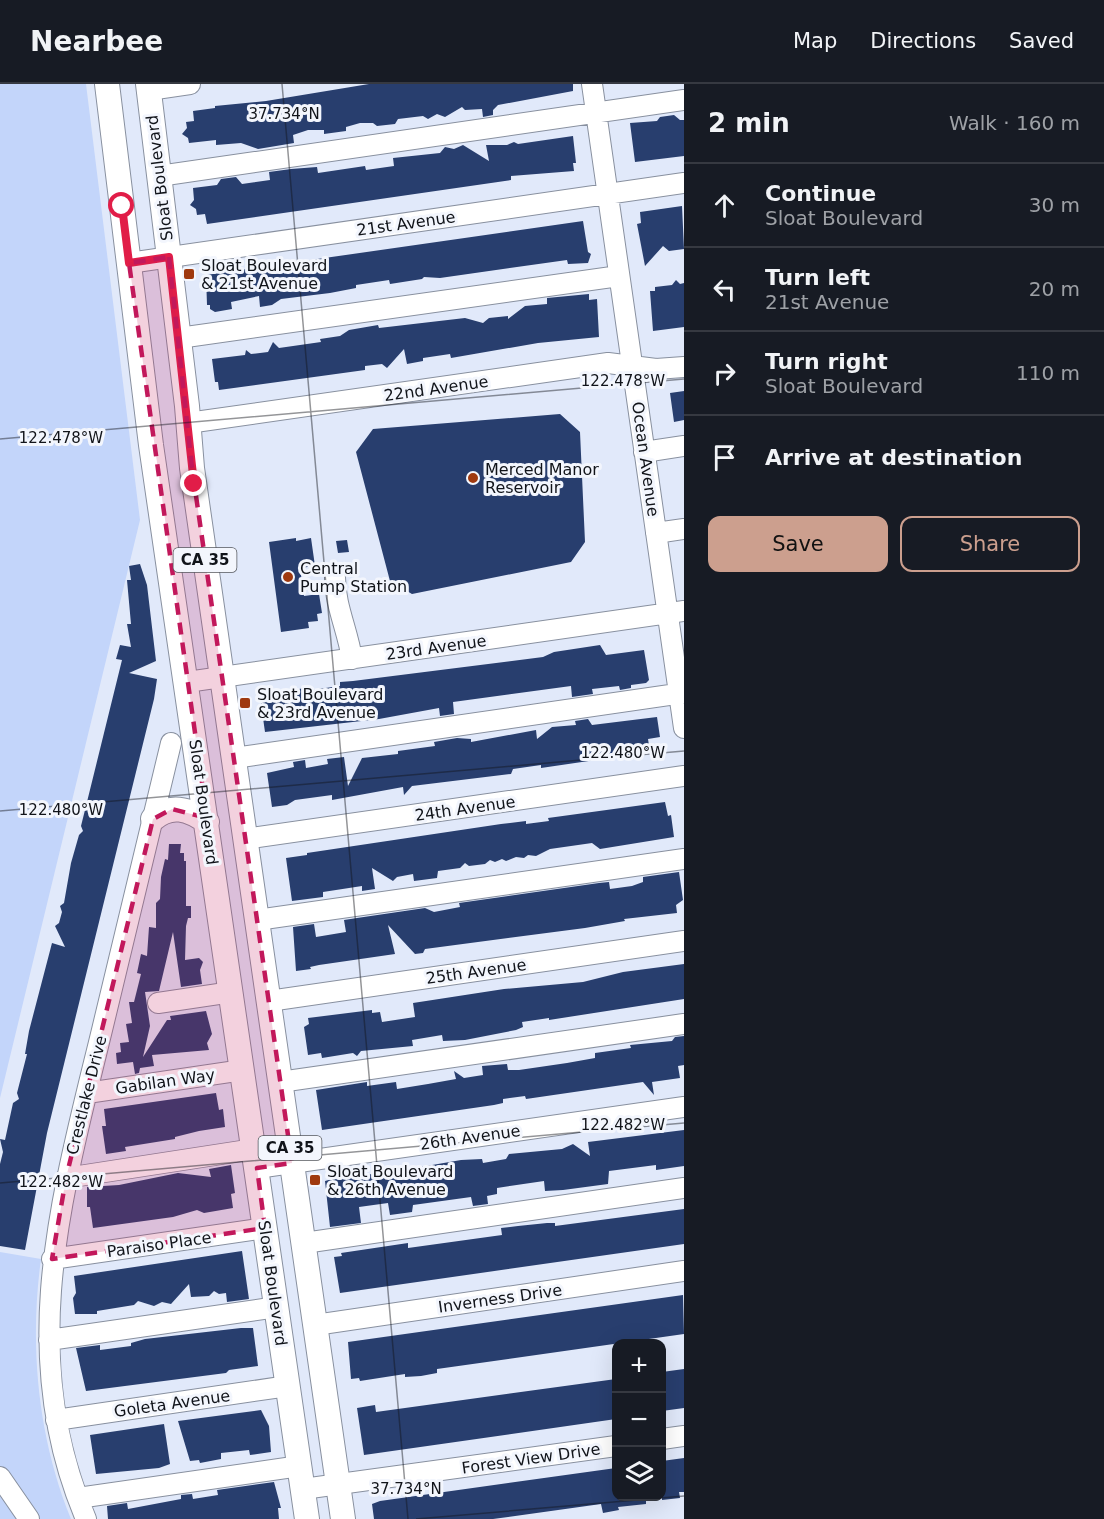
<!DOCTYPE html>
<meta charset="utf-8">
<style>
body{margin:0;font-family:"DejaVu Sans",sans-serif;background:#20242c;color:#f1f3f6}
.controls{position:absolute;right:18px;bottom:18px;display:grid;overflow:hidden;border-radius:12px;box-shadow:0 6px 24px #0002}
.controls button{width:54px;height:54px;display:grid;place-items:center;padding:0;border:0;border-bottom:2px solid #363941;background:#171b24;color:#f1f3f6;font:30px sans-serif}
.stop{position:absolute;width:18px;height:18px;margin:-14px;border:4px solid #e11d48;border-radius:50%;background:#fff}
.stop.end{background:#e11d48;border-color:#fff;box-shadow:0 2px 6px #0008}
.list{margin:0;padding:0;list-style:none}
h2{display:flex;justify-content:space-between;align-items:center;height:78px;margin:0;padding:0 24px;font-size:26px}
h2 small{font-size:20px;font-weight:400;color:#9ea1a6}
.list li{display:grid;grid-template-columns:39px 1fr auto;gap:18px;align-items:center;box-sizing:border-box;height:84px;padding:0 24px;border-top:2px solid #363941}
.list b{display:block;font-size:22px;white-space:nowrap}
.list p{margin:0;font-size:20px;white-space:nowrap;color:#9ea1a6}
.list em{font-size:20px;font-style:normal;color:#9ea1a6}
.actions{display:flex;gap:12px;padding:18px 24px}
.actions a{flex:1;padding:14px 0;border:2px solid #cc9f8e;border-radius:12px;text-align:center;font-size:21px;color:#cc9f8e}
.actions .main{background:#cc9f8e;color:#111}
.icon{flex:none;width:33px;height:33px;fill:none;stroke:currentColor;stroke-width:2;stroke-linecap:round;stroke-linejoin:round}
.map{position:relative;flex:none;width:684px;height:1435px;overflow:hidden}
header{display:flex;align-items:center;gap:36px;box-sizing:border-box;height:84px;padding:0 30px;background:#171b24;border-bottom:2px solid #363941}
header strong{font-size:28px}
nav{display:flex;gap:33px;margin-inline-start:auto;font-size:21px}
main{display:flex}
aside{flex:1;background:#171b24}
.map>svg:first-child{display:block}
.green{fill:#c3d5fa}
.building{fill:#283e6e}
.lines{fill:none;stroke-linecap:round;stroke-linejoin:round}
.minor-casing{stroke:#88909f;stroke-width:22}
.major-casing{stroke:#88909f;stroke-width:26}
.minor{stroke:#fff;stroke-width:20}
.major{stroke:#fff;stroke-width:24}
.route{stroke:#e11d48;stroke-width:8}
.marked{fill:#c2185b;fill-opacity:0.2;stroke:#c2185b;stroke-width:4.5;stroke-dasharray:12 8;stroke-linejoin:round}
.ticks{fill:none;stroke:#11141a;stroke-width:1.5;stroke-opacity:0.45}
.poi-dot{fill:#9f390f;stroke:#f3f6fd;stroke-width:2}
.labels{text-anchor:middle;stroke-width:6;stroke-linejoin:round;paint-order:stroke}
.shield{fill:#f3f6fd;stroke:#55585e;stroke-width:1.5}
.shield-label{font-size:15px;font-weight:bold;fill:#11141a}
.street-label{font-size:16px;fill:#11141a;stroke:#f3f6fd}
.poi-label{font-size:16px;fill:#11141a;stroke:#f3f6fd;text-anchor:start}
.ticks-label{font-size:15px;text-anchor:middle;fill:#11141a;stroke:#f3f6fd;stroke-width:6;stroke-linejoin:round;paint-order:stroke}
</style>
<header>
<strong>Nearbee</strong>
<nav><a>Map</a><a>Directions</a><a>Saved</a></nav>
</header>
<main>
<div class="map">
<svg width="684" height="1435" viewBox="0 0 684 1435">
<rect width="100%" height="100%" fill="#e1e9fa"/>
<!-- green -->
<path class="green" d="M0 0H86L140 436 0 1014Z
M0 1168 41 1175C29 1262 38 1354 71 1435H0Z"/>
<!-- building -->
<path class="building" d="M369 0H573V7L498 21 493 26V31L483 33 482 25 465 26 462 23 445 33 437 30 428 35 423 32 398 35 395 40 377 42 373 39H360L346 43V47L324 50V46H308L293 51 294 59 258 65 241 59 216 61V56L189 59 188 54 182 50 187 44 186 38 194 37 193 27 215 24V22L266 17Z
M674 31 680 36H684V72L635 78 630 39 657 37 660 33Z
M573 52 576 79H573L574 87 511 92V96L207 140 205 130 197 131 196 125 190 121 194 116 193 104 217 101 221 95 236 93 242 100 270 96 269 88 291 85 317 83 318 89 365 82 366 86 394 82 393 74 440 69 445 63 454 65 463 61 489 77 486 61H507L514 58 518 60Z
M682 122 684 165 669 167 663 162 645 182 637 140 641 139 640 128Z
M583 137 588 168 591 170 588 179 568 180 567 176 440 194 424 193 422 195 390 200 389 196 356 201V204L330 209 281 215 272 221 260 223 259 212 231 218 232 225 215 228 210 225V221H207L206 191Z
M676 196 680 200 684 199V243L653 247 650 207H655V203L672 201Z
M589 210V216L597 215 599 253 538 259 451 274 450 270 423 274V277L407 280 404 265 387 284 382 280 365 282V286L219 306 218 298H215L212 275 245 271 246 266 251 270 268 268 273 258 279 264 321 258 320 255 340 252 349 246 378 241 379 244 465 234 483 239 489 234 508 232V235L525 222 547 220V214Z
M684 307V336L674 338 670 309Z
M560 330 580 348 585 458 571 478 412 510 390 497 356 368 373 345Z
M296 454V457L311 454 315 482 300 484 304 512 319 510 322 529 317 530 318 537 308 538 309 544 281 548 269 458Z
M347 456 349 468 338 469 336 457Z
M140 480 147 501 156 577 129 589 157 595 154 615 47 1049 25 1166 0 1162V1080L3 1068 0 1055 5 1056 13 1019 19 1015 17 1009 27 970H25L29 947 52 859 65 863 55 842 59 839 62 828 60 822 64 819 71 779 79 751 83 747 81 742 86 722 122 576 116 575 120 561 131 563 127 540H131L127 496H131L129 482Z
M600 561 606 571 644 566 649 596 646 599 631 601V604L620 606 619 602 592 605 593 610 572 613 571 602 453 618 454 630 440 632 439 624 379 635 265 648 260 613 304 604V607L340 602V598L353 597 543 573 554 568Z
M657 633 660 653 648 655 650 668 541 684V681L513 685 511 690 412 702 404 711 403 703 332 716V711L295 716 287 721 272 723 267 689 294 683 293 678 305 676 306 684 328 680 327 675 344 673 348 702 362 674 398 670V667L435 662 434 658 457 654 471 655V658L536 646 537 655 552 643 576 641 575 637 588 635 592 641Z
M665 718 668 732 671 731 674 753 600 765 592 759 550 765 536 772 528 771 524 774 516 773 506 777 502 775 495 778 490 776 485 780 469 782 465 779 460 784 438 787 437 794 414 797 413 790 397 793 393 797 372 784 375 805 362 807V802L323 808V813L292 817 286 774 307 771V769L501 740 526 737V740L549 737 548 734Z
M169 760H181L180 769H184V777H186V822H191V834H188L186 842 185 876 199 874 203 878 200 886 202 900 181 903 173 848 159 907 145 908 150 942 143 973 167 936H171L170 932 206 927 212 950 207 959 209 966 152 971 154 982 140 984 139 989 135 990 133 978 117 980 116 969 121 968 120 959 129 958 126 940 132 939 129 918H134L141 890 137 889 141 870 147 872 149 843 156 844V819L160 815 161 793 165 775 168 776Z
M679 788 683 816 676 821 677 829 624 835 625 837 585 844 425 865 423 869 415 870 388 841 395 870 319 881 310 883 311 885 296 887 293 843 314 840 316 853 346 848 344 836 357 834 425 824 434 828 460 823 459 819 599 799 609 798 610 805 632 802 643 798V793Z
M684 880V915L549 936V934L522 938 523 943 516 946 465 956 443 957 442 951 412 956 413 962 361 967 357 972 353 969 322 974 321 969 308 971 304 943 309 940 308 934 372 926V929L380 928 382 938 415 933 413 919 504 905 583 898 623 888Z
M684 952V981L678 982 680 994 652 998 654 1011 643 998 526 1015 525 1012 503 1015V1019L494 1021 322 1046 316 1006 367 998V1002L396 998 397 1005 428 1000 456 995 454 987 464 994 483 991 482 982 507 980 508 986H519L567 979 595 974V969L631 964 630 961 672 957 675 953Z
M216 1009 219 1026 223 1025 225 1043 199 1047 175 1053V1055L125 1063 126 1067 106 1070 102 1042H106L104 1025Z
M684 1046V1082L656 1086V1081L609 1087 608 1100 563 1106 545 1107 544 1097 497 1104V1110L487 1112 488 1120 473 1122 471 1113 413 1121 412 1128 390 1131 388 1119 359 1123 361 1139 330 1143 325 1097 336 1094 392 1088 461 1076 482 1075 483 1079 506 1075 509 1070 562 1065 573 1060 590 1072 588 1058Z
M231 1081 235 1109 231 1110 233 1124 204 1129 197 1126 173 1133 93 1144 90 1123H87V1103L119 1101 178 1089 211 1093 209 1085Z
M684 1125V1160L340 1209 334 1173 342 1172 341 1169 408 1159V1164L502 1151 501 1144 518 1142 547 1139H555V1142Z
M242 1167 249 1215 227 1218 226 1209 219 1210 214 1207 209 1212 191 1213 189 1200 171 1220 162 1218 154 1222 138 1217 134 1221 97 1227V1230H75L73 1214 76 1209 74 1192Z
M683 1211 684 1250 437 1285V1289L421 1292 405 1293V1290L360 1297 359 1294 351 1295 348 1258Z
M241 1244H253L258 1282 229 1286 226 1289 86 1307 76 1264 100 1261V1266L131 1262V1259L145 1255Z
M684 1285V1324L662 1327V1288Z
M616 1295V1335L364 1371 357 1324 375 1321 376 1328Z
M261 1326 269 1342 271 1368 250 1371 249 1366 221 1369V1375L200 1379 199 1376 190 1377 178 1337Z
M164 1340 170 1380 159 1384 96 1390 90 1351Z
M684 1374V1408H679L680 1414 662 1416V1377Z
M616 1384V1413H646V1420L618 1423 619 1426 603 1429 601 1420 493 1435H374L372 1420 380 1417Z
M274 1398 281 1424H278L279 1435H108L107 1422 127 1419 128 1425 181 1415V1411L192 1410 193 1415 218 1411 217 1406Z"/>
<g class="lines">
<!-- minor casing -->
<g class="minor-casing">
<path id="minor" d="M592 0 684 644
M149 6 190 0
M159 92 684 16
M129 179 684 99
M179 254 619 192
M188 339 608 279 656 285 684 283
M644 368 684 362
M656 449 684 445
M335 493C335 522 348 547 352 575
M187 598 684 527
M234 674 684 609
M245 755 684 692
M257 836 684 775
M269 917 684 857
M158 919 232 908
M280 998 684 940
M87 1009 243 986
M257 1084 684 1023
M66 1094 254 1065
M304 1159 684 1104
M52 1175 265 1144
M315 1241 684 1187
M49 1256 277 1223
M56 1336 288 1302
M662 1355 684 1352
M0 1393 29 1435
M303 1405 616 1362
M78 1414 300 1382
M86 1435C15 1270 62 1111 102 946 125 851 148 755 171 659"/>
</g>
<!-- major casing -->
<g class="major-casing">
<path id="major" d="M107 0 151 361 307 1435
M148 0 187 322 192 384 343 1435
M153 735C171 719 189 725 207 738"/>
</g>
<!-- minor -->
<use href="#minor" class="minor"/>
<!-- major -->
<use href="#major" class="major"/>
</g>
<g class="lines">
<!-- route -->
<path class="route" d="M122 122 129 179 169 173 194 400"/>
</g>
<!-- marked area -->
<path class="marked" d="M169 173 192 384 292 1079 257 1084 265 1144 52 1175 66 1094 153 735 172 725 207 734 129 179Z"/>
<!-- ticks -->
<path class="ticks" d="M282 0 408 1435M0 355 684 295M0 727 684 667M0 1099 684 1039M416 1435 684 1412"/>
<!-- markers -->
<g class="poi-dot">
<rect x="183" y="184" width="12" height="12" rx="3"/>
<circle cx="473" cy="394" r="6"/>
<circle cx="288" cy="493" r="6"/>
<rect x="239" y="613" width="12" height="12" rx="3"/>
<rect x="309" y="1090" width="12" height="12" rx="3"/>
</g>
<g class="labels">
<!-- shield labels -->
<g class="shield">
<rect x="173.5" y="464" width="63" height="24" rx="4.5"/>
<rect x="258.5" y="1052" width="63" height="24" rx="4.5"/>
</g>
<g class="shield-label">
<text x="205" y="481">CA 35</text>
<text x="290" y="1069">CA 35</text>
</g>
<!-- street labels -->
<g class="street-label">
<text transform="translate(159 94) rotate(-97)" y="6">Sloat Boulevard</text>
<text transform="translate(406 139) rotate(-8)" y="6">21st Avenue</text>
<text transform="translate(436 304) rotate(-8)" y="6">22nd Avenue</text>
<text transform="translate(646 375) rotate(82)" y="6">Ocean Avenue</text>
<text transform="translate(436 563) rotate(-8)" y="6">23rd Avenue</text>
<text transform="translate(204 718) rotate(82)" y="6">Sloat Boulevard</text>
<text transform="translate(465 724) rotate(-8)" y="6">24th Avenue</text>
<text transform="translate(476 887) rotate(-8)" y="6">25th Avenue</text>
<text transform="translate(165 997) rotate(-8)" y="6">Gabilan Way</text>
<text transform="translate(86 1011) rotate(-76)" y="6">Crestlake Drive</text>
<text transform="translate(470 1053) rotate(-8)" y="6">26th Avenue</text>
<text transform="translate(159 1160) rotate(-8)" y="6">Paraiso Place</text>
<text transform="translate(273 1199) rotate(82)" y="6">Sloat Boulevard</text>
<text transform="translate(500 1214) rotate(-8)" y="6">Inverness Drive</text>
<text transform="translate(172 1319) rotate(-8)" y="6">Goleta Avenue</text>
<text transform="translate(531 1374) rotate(-8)" y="6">Forest View Drive</text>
</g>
<!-- poi labels -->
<g class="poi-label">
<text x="201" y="187">Sloat Boulevard<tspan x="201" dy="18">&amp; 21st Avenue</tspan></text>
<text x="485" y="391">Merced Manor<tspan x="485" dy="18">Reservoir</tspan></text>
<text x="300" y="490">Central<tspan x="300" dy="18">Pump Station</tspan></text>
<text x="257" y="616">Sloat Boulevard<tspan x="257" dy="18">&amp; 23rd Avenue</tspan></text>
<text x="327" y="1093">Sloat Boulevard<tspan x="327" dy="18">&amp; 26th Avenue</tspan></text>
</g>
</g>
<g class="ticks-label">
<text x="284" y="35">37.734°N</text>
<text x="623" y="302">122.478°W</text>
<text x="61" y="359">122.478°W</text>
<text x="623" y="674">122.480°W</text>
<text x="61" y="731">122.480°W</text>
<text x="623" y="1046">122.482°W</text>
<text x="61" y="1103">122.482°W</text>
<text x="406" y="1410">37.734°N</text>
</g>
</svg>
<div class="controls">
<button>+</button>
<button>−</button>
<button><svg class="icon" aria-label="layers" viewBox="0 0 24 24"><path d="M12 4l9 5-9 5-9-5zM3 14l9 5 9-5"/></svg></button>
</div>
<div class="stop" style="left:122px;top:122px"></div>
<div class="stop end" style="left:194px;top:400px"></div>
</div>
<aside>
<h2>2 min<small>Walk · 160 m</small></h2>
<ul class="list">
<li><svg class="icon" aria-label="ahead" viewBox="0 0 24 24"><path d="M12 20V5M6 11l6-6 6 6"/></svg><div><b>Continue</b><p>Sloat Boulevard</p></div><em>30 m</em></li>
<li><svg class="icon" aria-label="left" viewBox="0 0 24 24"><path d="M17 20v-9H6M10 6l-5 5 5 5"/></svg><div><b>Turn left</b><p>21st Avenue</p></div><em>20 m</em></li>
<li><svg class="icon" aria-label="right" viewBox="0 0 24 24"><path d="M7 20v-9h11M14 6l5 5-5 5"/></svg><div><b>Turn right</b><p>Sloat Boulevard</p></div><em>110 m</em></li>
<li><svg class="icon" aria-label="arrive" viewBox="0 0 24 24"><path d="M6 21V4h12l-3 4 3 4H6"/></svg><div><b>Arrive at destination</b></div></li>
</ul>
<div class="actions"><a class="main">Save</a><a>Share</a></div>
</aside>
</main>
